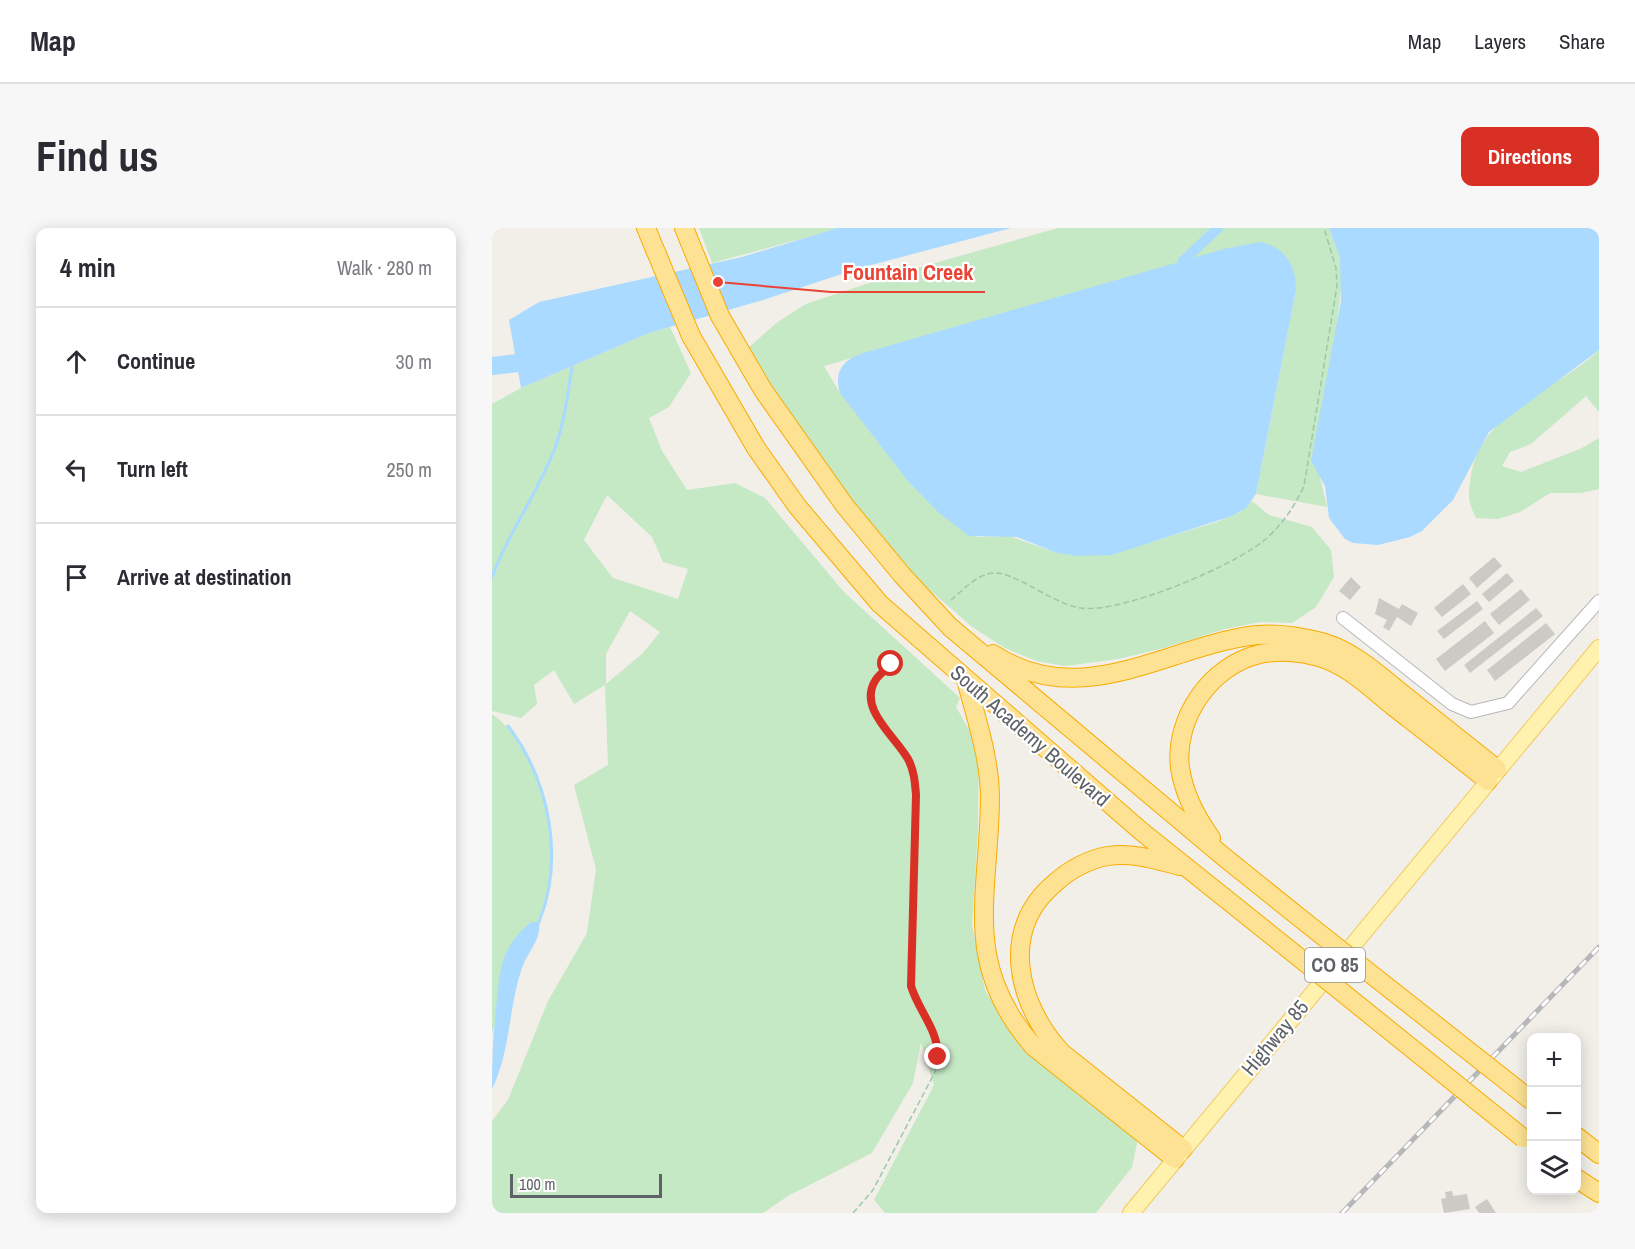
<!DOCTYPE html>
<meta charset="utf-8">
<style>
body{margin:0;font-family:"Archivo Narrow",sans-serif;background:#f7f7f7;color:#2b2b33}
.controls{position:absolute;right:18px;bottom:18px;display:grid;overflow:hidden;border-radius:12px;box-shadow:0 3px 15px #0003}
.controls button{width:54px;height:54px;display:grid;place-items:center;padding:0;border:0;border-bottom:2px solid #e1e1e2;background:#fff;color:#2b2b33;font:30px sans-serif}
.scale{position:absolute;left:18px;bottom:15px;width:152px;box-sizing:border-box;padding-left:6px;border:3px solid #5f6368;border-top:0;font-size:16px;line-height:21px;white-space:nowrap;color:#5f6368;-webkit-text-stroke:4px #fff;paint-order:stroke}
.stop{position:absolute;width:18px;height:18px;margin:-14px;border:4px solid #d93025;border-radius:50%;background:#fff}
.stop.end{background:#d93025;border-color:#fff;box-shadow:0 2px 6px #0008}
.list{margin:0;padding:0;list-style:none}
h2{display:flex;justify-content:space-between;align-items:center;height:78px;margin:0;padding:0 24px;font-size:26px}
h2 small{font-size:20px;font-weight:400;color:#7c7c81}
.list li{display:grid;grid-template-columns:39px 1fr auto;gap:18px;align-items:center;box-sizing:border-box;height:108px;padding:0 24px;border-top:2px solid #e1e1e2}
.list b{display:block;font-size:22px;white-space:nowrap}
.list em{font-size:20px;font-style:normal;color:#7c7c81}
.icon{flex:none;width:33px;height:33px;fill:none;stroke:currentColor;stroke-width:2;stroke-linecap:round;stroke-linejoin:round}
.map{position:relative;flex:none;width:1107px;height:985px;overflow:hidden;border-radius:12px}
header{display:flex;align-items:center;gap:36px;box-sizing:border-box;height:84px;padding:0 30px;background:#fff;border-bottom:2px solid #e1e1e2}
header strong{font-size:28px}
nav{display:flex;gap:33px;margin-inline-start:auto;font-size:21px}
.intro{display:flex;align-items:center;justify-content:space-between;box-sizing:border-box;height:144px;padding:0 36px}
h1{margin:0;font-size:42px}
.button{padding:15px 27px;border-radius:12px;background:#d93025;color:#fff;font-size:21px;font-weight:700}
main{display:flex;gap:36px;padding:0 36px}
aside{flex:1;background:#fff;border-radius:12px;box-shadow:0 3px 15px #0003}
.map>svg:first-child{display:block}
.green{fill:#c5e8c5;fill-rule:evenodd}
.water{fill:#aadaff}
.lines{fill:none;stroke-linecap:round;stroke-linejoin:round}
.stream{stroke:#aadaff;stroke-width:3}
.canal{stroke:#aadaff;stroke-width:10}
.river{stroke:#aadaff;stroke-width:18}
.building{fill:#cccac5}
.minor-casing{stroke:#b5b8bc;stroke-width:14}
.major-casing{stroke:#f2c960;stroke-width:18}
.highway-casing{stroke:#f9ab00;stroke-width:20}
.path{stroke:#9cc7a9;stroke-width:1.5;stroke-dasharray:6 3;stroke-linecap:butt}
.minor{stroke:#fff;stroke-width:12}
.major{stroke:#fff2af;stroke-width:16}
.highway{stroke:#fde293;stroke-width:18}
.rail-casing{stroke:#b6b7b8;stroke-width:5}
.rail{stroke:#fff;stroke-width:3;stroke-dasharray:9;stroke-linecap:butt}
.highway-bridge-casing{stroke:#f9ab00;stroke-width:20;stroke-linecap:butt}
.highway-bridge{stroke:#fde293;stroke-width:18}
.route{stroke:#d93025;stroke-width:8}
.labels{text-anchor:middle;stroke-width:4.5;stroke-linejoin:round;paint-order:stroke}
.shield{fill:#fff;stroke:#8f9295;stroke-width:1.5}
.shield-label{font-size:20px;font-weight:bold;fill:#5f6368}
.street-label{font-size:21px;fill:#5f6368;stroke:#fff}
.leader{fill:none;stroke:#ea4335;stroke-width:2}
.callout-dot{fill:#ea4335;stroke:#fff;stroke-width:2}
.callout-label{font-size:22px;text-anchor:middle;font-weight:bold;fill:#ea4335;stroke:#fff;stroke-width:4.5;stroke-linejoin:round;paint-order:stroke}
</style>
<header>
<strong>Map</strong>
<nav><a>Map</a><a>Layers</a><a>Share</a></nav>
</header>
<div class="intro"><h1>Find us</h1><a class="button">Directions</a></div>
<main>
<aside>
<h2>4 min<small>Walk · 280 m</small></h2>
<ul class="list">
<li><svg class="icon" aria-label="ahead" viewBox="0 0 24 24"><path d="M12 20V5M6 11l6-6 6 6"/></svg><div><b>Continue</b></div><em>30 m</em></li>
<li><svg class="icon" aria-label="left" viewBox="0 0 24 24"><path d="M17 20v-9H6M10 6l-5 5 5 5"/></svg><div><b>Turn left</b></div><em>250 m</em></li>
<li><svg class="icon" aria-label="arrive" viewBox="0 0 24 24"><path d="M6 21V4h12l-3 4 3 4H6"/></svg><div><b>Arrive at destination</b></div></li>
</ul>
</aside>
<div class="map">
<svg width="1107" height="985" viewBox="0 0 1107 985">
<rect width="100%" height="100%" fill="#f1efe8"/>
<!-- green -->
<path class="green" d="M207 0H349L220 35Z
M566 0H837L848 30 850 51 828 250 835 279 764 266 804 62 484 94 332 138 348 165 484 309 517 308 565 325 653 316 725 294 748 284 760 273 777 287 820 299 839 322 842 349 824 379 800 395 769 394 733 401 668 421 626 431 573 438 544 433 513 420 479 398 423 349 354 271 295 190 256 120 287 93 314 76 401 47Z
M178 99 199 145 177 179 157 190 170 223 195 262 243 255 273 270 352 364 468 470 464 479 487 519 486 603 480 697 493 762 529 820 646 911 640 939 604 985H393L382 972 442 857 429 815 421 855 380 925 296 968 271 985H0V893L16 872 56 773 95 705 104 641 82 557 116 537 113 457 82 476 62 442 42 457 45 476 29 490 0 483V176L29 160 157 105ZM115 267 160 309 171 334 196 341 186 371 121 350 92 312ZM138 383 168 404 150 426 114 456V426Z
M1107 122V184L1094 168 1039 216 1018 224 1010 238 1029 244 1088 221 1107 210V261L1089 265H1058L1028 284 1006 291 984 290C975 271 976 267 979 247 989 183 1066 162 1107 122Z
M0 486C43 517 63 588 59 640 58 658 51 676 47 694H39L0 806Z"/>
<!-- water -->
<path class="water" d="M346 0H519L368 40 271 72 157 105 29 160 17 92 47 74 250 29Z
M837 0H1107V122L997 204 961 272 930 303 918 309 886 317 861 315 853 311 837 290 833 258 819 233 849 73 848 30Z
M768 14C793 19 804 37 804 62L764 266 754 280 740 288 620 327 586 328 565 325 525 309 477 308 446 284 416 253 348 165C342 146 349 133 368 126L732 21Z
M39 694H47C50 711 35 725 30 740 16 780 19 823 0 861 0 834 1 808 4 781 8 743 7 721 39 694Z"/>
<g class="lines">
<!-- stream -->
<path class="stream" d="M0 349C17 303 46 265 63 220 73 193 76 162 81 134
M16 498C57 552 73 629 47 694"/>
<!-- canal -->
<path class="canal" d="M691 33 726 0"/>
<!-- river -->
<path class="river" d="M0 138 50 132"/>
</g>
<!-- building -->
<path class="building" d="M1002 329 1010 338 985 360 977 350Z
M1015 345 1022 353 997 374 990 366Z
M859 349 869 359 858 372 847 363Z
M971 356 979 366 950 389 942 380Z
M1029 361 1038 372 1007 397 998 386Z
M887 370 907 381 910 376 926 385 919 398 905 389 897 403 891 399 895 392 883 386Z
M985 373 991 381 952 411 945 403Z
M1044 380 1051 388 978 445 972 437Z
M993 393 1002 405 953 443 944 431Z
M1054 395 1063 406 1003 453 995 442Z
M960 963 961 968 975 966 978 981 952 985 949 971 954 970 953 964Z
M995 971 1004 985H987L983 979Z"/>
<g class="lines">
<!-- minor casing -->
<g class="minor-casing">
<path id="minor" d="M851 390 960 476 979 484 1016 475 1107 373"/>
</g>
<!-- major casing -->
<g class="major-casing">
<path id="major" d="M639 985 1107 420"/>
</g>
<!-- highway casing -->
<g class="highway-casing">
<path id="highway" d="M154 0 199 108 264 220 305 278 388 376 649 603 794 719
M192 0 228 88 271 162 353 278 410 347 458 399 732 629 813 694
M501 426C591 485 676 417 765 407 787 405 811 409 833 415 863 424 888 448 912 467 943 492 974 516 1005 541
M475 455C485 494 498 531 498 571 497 669 469 736 542 819L683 931
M719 610C704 589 692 566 688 540 682 490 719 437 768 426 786 422 809 424 827 429 856 437 879 461 902 479 934 504 965 528 996 553
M688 638C665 632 640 624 616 628 597 631 577 642 563 655 506 702 526 778 570 825L691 921
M1084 908 1107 926
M1084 950 1107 965"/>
</g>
<!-- path -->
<path class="path" d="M459 372C470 363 485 346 501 345 523 343 560 376 589 380 629 386 745 337 775 310 792 294 802 279 812 258L845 58 844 40 832 0
M361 985 381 962 443 844C452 801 431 795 419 758L424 567C423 554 422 542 416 531 404 509 366 481 383 453 386 447 394 442 399 436"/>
<!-- minor -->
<use href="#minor" class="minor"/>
<!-- major -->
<use href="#major" class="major"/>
<!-- highway -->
<use href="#highway" class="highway"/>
<!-- rail casing -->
<g class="rail-casing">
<path id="rail" d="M850 985 1107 719"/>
</g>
<!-- rail -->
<use href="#rail" class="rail"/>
<!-- highway-bridge casing -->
<g class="highway-bridge-casing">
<path id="highway-bridge" d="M813 694 1040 873
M794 719 1031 910"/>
</g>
<!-- highway-bridge -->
<use href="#highway-bridge" class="highway-bridge"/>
</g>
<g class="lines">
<!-- route -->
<path class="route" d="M399 436C394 442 386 447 383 453 366 481 404 509 416 531 422 542 423 554 424 567L419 758C427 784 446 801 446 829"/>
</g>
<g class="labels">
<!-- shield labels -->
<rect class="shield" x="813" y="720" width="60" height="34" rx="4.5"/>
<g class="shield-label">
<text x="843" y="744">CO 85</text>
</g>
<!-- street labels -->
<g class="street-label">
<text transform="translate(538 508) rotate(41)" y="7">South Academy Boulevard</text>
<text transform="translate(783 810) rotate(-50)" y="7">Highway 85</text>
</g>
</g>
<!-- callouts -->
<path class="leader" d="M226 54L339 64H493"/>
<circle class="callout-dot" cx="226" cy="54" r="6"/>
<g class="callout-label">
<text x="416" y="52">Fountain Creek</text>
</g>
</svg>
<div class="controls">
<button>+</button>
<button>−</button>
<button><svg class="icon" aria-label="layers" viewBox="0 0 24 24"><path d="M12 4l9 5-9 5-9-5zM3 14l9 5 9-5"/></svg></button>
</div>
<div class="scale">100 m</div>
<div class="stop" style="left:399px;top:436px"></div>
<div class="stop end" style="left:446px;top:829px"></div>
</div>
</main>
